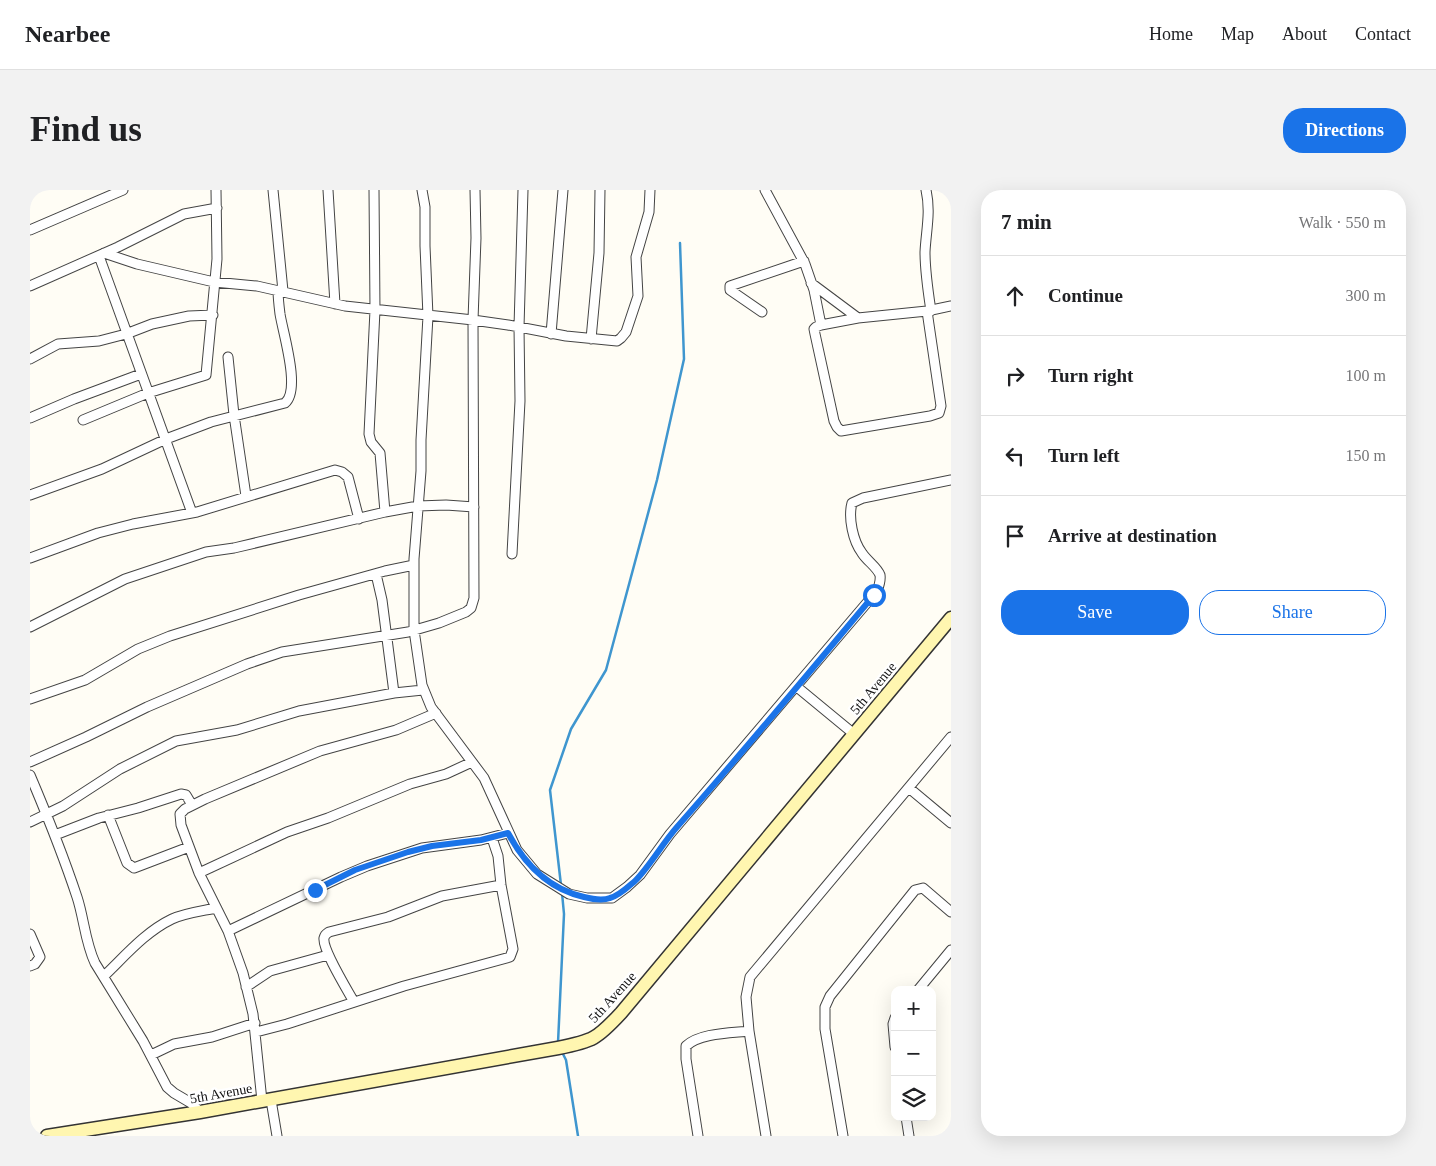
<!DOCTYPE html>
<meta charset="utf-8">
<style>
body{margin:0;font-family:"Times New Roman",serif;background:#f2f2f2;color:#202124}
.controls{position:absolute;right:15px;bottom:15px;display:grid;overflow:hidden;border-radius:10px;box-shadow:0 5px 20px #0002}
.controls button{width:45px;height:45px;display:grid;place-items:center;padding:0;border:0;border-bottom:1px solid #e0e0e0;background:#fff;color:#202124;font:25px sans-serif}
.stop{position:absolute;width:15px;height:15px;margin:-11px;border:4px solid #1a73e8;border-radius:50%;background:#fff}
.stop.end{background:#1a73e8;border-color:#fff;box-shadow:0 1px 5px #0008}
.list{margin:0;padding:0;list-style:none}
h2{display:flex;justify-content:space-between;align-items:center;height:65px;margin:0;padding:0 20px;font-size:21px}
h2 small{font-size:16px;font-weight:400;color:#757577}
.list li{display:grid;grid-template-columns:32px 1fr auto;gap:15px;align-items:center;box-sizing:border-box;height:80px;padding:0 20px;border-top:1px solid #e0e0e0}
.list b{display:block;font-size:19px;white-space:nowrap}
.list em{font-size:16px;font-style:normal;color:#757577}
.actions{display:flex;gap:10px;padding:15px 20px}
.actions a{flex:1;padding:11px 0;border:1px solid #1a73e8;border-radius:20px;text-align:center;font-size:18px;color:#1a73e8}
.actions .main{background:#1a73e8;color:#fff}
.icon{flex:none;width:28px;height:28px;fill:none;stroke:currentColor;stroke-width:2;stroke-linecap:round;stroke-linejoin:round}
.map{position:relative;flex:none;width:921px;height:946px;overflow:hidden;border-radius:20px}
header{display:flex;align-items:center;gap:30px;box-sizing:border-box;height:70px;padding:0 25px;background:#fff;border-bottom:1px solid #e0e0e0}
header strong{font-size:24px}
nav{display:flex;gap:28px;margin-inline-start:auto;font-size:18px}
.intro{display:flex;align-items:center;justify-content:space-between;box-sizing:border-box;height:120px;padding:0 30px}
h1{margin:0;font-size:35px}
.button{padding:12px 22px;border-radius:20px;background:#1a73e8;color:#fff;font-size:18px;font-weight:700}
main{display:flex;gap:30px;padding:0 30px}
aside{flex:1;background:#fff;border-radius:20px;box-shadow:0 5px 20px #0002}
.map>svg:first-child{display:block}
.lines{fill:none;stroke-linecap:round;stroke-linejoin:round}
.stream{stroke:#3f96cf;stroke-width:2.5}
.street-casing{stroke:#444;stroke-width:11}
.secondary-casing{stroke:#333;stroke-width:15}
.street{stroke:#fff;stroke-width:9}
.secondary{stroke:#fff6b0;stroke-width:12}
.route{stroke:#1a73e8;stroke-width:6}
.labels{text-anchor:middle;stroke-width:5;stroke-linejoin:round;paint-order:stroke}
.street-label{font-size:14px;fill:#111;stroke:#fff}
</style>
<header>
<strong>Nearbee</strong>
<nav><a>Home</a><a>Map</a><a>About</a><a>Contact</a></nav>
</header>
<div class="intro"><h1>Find us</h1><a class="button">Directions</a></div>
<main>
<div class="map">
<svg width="921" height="946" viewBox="0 0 921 946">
<rect width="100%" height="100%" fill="#fffdf5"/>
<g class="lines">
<!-- stream -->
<path class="stream" d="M531 695 520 600 541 539 576 480 627 290 654 169 650 53
M528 853 534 724 532 703
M532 862 536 870 548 946"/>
<!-- street casing -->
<g class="street-casing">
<path id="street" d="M243 0 253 101
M298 0 305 114
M344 0 345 120 339 244 341 252 350 263 355 322
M392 0 395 17V56L398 126 391 250V281L384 369V440L392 495 401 517 454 588 487 660 507 684 539 704 557 708H582L597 697 610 685 640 644 847 401C849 396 851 391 850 385 847 377 837 371 832 363 823 351 818 328 822 313L833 308 921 290
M735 0 775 74 784 100 791 135 828 128 897 121 921 116
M896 0C901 22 896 41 895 62 895 82 898 101 901 121
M0 40 93 0
M74 63 107 74 184 92 227 96 315 116 443 130 478 135 536 146 587 151 591 148 596 142 608 106 606 67 619 22 620 0
M69 66 162 323
M781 93 828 128
M0 96 88 57 154 24 187 18
M732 122 700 100V96L774 71
M791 135 786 137 784 139 785 144 804 231 807 237 811 241 900 226 909 223 911 216 897 121
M521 144 533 0
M561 149 569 63 570 0
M198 167 204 225 216 306
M0 169 28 154 69 151 96 144 122 134 159 126 183 125
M0 228 44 209 111 184
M53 230 118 203 176 185 187 69 186 0
M0 305 72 279 136 249 181 232 255 213C271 200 253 143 250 124 249 116 248 108 248 100
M482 364 490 211 489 137 493 0
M0 368 68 343 103 334 167 322 305 280 312 282 318 287 329 329
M346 384 352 410 364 503
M0 437 95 389 176 362 204 358 355 322 388 316 416 315 444 317
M767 497 824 544
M0 509 55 490 108 459 140 446 269 405 355 381 384 375
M0 572 56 547 117 517 217 474 252 462 378 442 409 433 436 422 441 418 444 408 443 130 446 48 445 0
M0 585C17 625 33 665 47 707 54 728 55 752 65 773L113 851 137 897 144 903 161 913 170 922
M879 598 921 633
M78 625 97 673 104 678 159 657
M0 632 33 616 90 579 146 551 207 540 269 521 364 503 393 500
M25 645 69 628 108 618 151 604 156 605 162 615
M169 683 257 642 298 628 380 594 416 584 442 572
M198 741 311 687 337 676 392 658 451 650 478 643
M0 744 10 767 5 774 0 776
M74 786C95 766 115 742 142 729 155 723 172 721 186 718
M216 797 240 781 298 765
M888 800 921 760
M324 812C318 801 292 759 294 748 295 744 296 744 299 742L358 727 412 706 471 695
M865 828 863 834 865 857
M226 842 257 834 374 796 480 767 483 759 471 695 468 666 462 648
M121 865 144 854 182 847 225 833
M241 910 247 946
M232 911 223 824 213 783 198 741 169 683 151 635 150 624 155 619 175 609 290 561 366 540 406 523
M876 927 879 946
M668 946 656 869V856C669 843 701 843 719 841
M736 946 719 841 716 807 720 787 921 547
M813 946 795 839V817L800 806 885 700 893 698 921 722"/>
</g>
<!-- secondary casing -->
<g class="secondary-casing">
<path id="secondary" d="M17 946 170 922 528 858C563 851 567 849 591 823L921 428"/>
</g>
<!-- street -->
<use href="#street" class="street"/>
<!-- secondary -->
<use href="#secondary" class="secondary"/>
</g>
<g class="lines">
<!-- route -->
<path class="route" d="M285 700 325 680 378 662 402 656 451 650 478 643C495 675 518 699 554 707 562 709 572 711 580 708 589 706 598 697 605 691 620 676 632 654 647 637 714 561 779 483 844 405"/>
</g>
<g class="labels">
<!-- street labels -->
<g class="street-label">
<text transform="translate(843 498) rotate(-50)" y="5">5th Avenue</text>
<text transform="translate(582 807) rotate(-48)" y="5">5th Avenue</text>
<text transform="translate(191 903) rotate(-10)" y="5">5th Avenue</text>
</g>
</g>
</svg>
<div class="controls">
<button>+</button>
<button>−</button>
<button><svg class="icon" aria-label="layers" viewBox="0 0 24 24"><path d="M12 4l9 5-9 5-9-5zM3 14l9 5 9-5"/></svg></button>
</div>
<div class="stop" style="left:844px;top:405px"></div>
<div class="stop end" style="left:285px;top:700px"></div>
</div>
<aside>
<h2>7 min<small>Walk · 550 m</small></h2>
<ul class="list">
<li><svg class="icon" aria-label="ahead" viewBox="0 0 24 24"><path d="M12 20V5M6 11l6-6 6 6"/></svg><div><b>Continue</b></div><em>300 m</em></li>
<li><svg class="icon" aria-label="right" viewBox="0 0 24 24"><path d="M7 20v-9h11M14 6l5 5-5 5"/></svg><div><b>Turn right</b></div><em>100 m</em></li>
<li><svg class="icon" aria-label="left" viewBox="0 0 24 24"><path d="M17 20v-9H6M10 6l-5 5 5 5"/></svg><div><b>Turn left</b></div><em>150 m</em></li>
<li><svg class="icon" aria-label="arrive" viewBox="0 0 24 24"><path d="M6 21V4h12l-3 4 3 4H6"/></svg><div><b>Arrive at destination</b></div></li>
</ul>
<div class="actions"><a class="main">Save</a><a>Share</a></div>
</aside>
</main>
